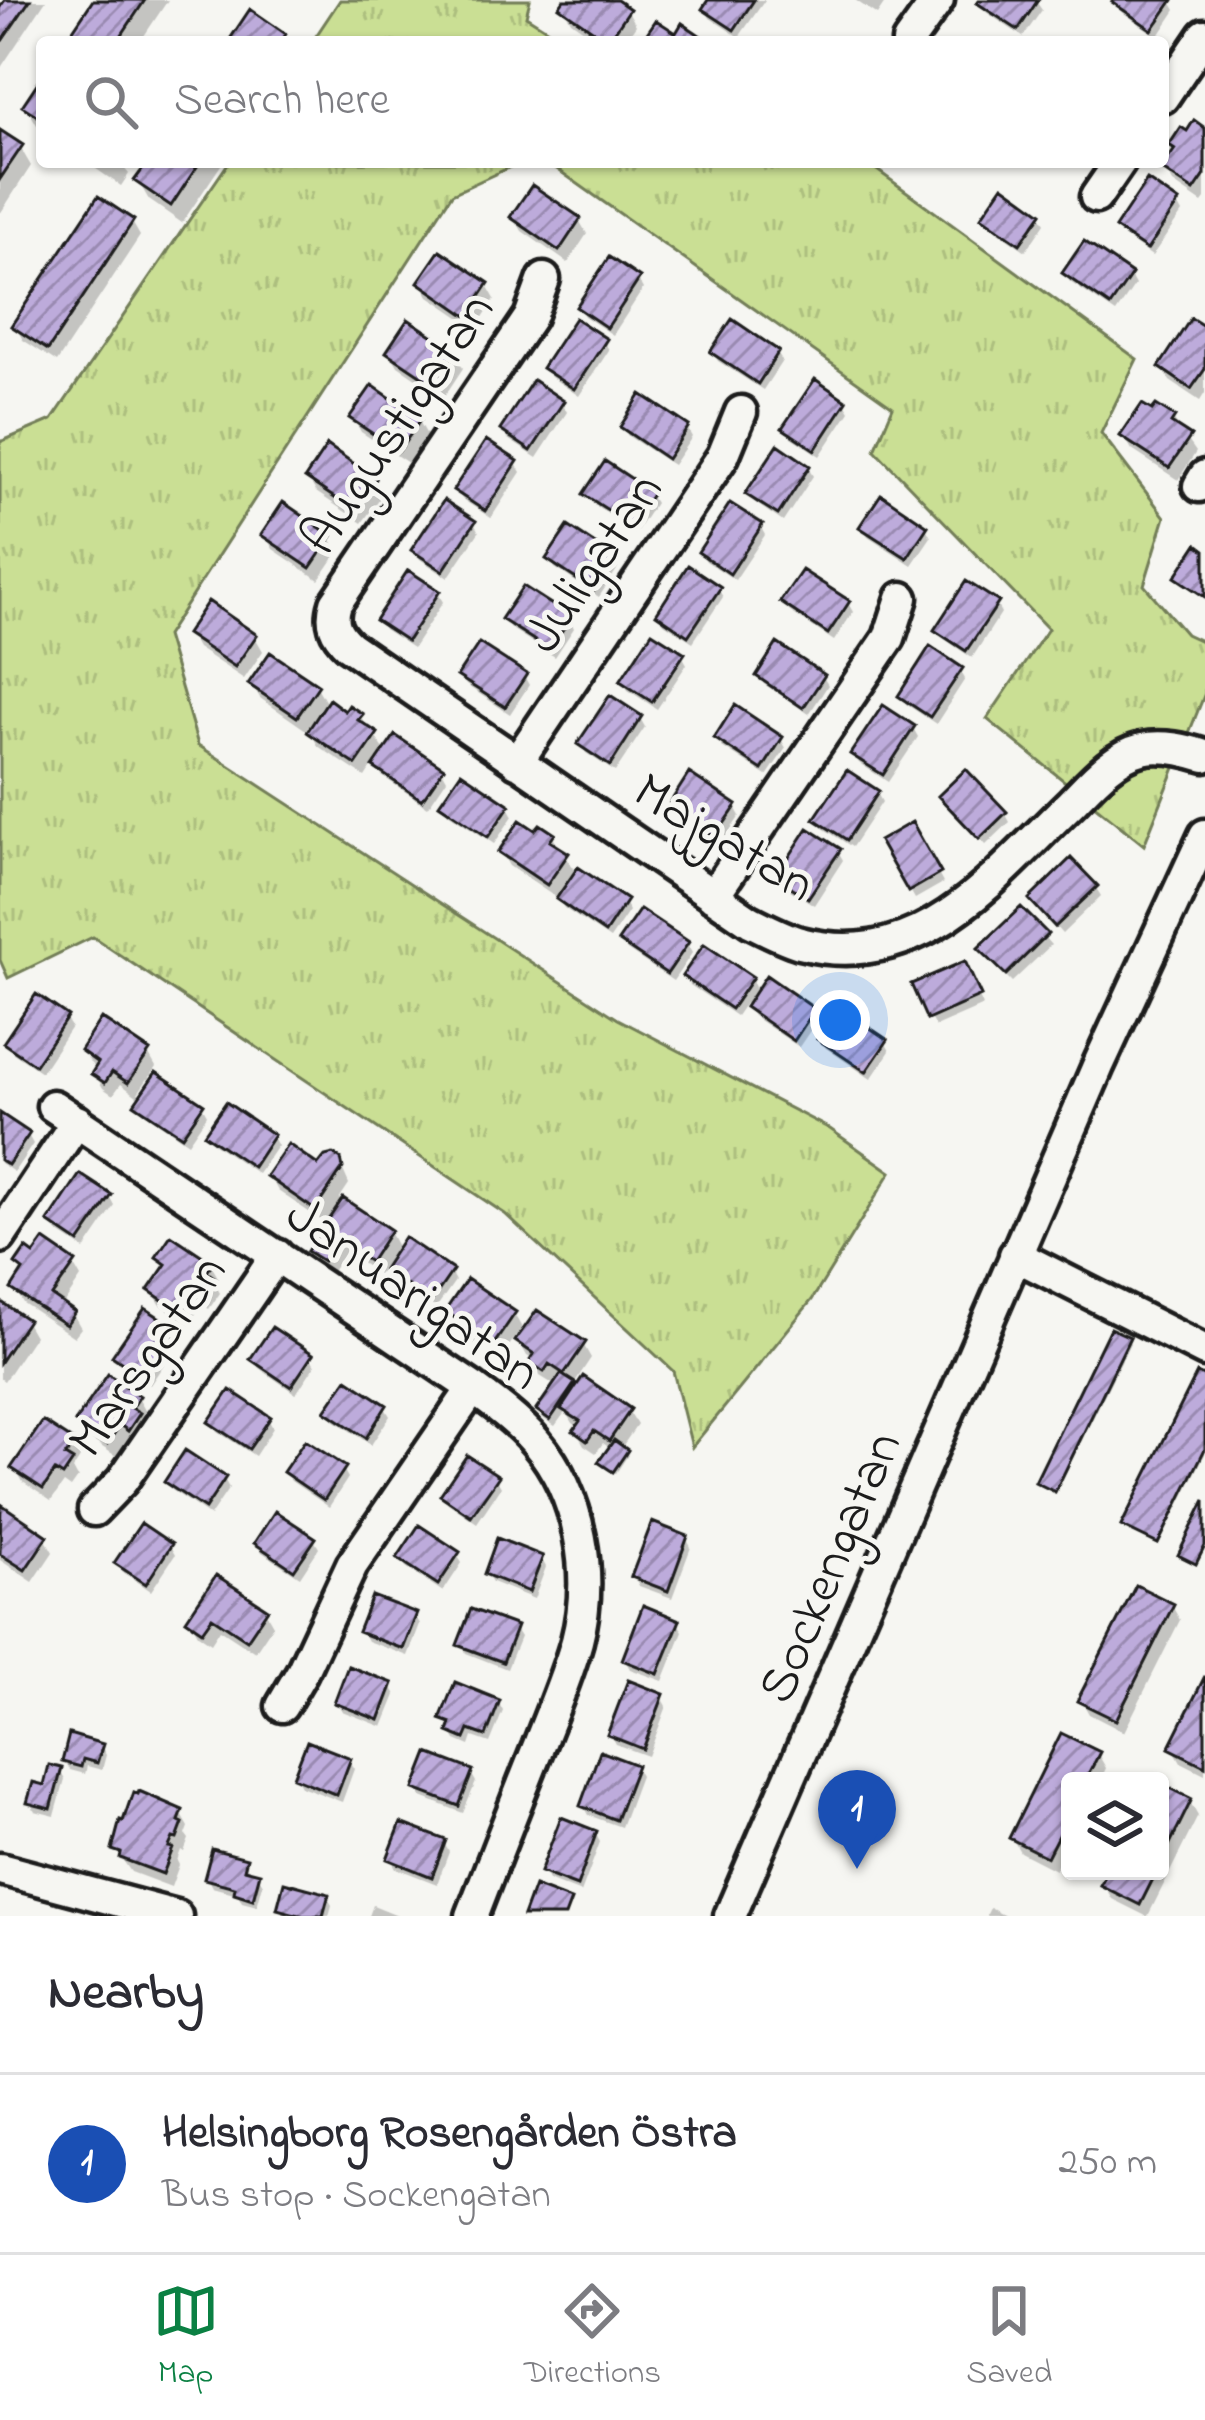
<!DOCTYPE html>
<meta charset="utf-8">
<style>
body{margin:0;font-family:"Indie Flower",sans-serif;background:#f2f2f3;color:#2b2b33}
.controls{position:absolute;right:36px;bottom:36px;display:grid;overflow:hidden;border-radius:12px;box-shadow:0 3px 9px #0004}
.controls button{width:108px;height:108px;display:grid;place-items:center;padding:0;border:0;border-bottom:3px solid #e1e1e2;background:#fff;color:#2b2b33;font:60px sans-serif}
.you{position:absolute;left:840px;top:1020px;width:42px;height:42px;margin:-30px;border:9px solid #fff;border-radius:50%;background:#1a73e8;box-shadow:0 0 0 18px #1a73e833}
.badge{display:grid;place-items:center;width:78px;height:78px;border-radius:50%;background:#0b8043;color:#fff;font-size:39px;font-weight:700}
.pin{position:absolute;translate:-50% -99px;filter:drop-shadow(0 3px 6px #0008)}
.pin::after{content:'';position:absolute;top:63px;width:42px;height:36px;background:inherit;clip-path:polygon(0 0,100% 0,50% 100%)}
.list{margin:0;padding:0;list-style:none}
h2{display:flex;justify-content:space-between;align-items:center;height:156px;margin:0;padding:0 48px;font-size:51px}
h2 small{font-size:39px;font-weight:400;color:#7c7c81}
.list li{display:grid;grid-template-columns:78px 1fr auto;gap:36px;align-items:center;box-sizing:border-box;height:180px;padding:0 48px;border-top:3px solid #e1e1e2}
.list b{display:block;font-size:45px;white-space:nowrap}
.list p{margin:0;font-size:39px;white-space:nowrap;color:#7c7c81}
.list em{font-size:39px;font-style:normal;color:#7c7c81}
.icon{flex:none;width:66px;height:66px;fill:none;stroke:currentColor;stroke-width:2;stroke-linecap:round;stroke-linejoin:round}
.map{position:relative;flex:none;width:1205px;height:1916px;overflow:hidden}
.search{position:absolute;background:#fff;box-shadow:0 3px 9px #0004;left:36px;right:36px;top:36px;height:132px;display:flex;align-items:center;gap:30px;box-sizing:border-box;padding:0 42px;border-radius:12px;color:#7c7c81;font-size:45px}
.sheet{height:336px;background:#fff}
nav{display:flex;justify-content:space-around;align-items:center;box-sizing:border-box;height:168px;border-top:3px solid #e1e1e2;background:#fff;font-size:33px;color:#7c7c81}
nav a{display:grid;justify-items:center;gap:6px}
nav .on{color:#0b8043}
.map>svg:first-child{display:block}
.park{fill:url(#park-tufts);stroke:#737e58;stroke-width:3}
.shadow{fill:#0003}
.building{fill:url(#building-hatch);stroke:#1c1c1c;stroke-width:3}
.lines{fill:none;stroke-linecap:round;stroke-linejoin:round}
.minor-casing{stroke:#1c1c1c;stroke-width:39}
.minor{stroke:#f6f6f2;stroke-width:30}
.labels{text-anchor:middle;stroke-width:10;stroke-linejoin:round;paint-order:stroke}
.street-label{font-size:54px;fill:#1c1c1c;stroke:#f6f6f2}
</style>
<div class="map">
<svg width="1205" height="1916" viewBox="0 0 1205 1916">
<defs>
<pattern id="park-tufts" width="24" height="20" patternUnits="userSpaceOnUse" patternTransform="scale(3)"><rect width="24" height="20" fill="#cadf94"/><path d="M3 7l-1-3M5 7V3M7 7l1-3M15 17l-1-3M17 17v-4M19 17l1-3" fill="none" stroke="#adbf7f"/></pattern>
<pattern id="building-hatch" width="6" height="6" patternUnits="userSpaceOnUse" patternTransform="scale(3)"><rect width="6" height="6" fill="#bdabdb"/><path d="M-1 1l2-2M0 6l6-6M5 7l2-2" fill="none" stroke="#998ab1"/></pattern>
</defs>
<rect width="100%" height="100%" fill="#f6f6f2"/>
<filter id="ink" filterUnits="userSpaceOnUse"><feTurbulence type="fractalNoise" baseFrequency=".00833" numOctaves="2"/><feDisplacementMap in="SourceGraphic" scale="24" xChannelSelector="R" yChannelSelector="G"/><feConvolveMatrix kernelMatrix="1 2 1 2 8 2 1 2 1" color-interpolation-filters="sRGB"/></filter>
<g filter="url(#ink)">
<!-- park -->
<path class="park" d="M340 0H530L526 16 567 42H312Z
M229 162H521L452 194 166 636 198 745 618 1019 830 1129 891 1172 812 1300 692 1447 673 1371 505 1214 93 937 8 978 0 960V442L52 420Z
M547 162H866L1137 359 1101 433 1165 517 1144 585 1186 634 1205 643V693L1144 845 987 719 1048 629 875 450 893 407Z"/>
<!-- shadow -->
<path class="shadow" d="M8 0H46L0 69V12Z
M97 0H168L140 42H69Z
M568 0H617L628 11 636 25 624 42H601L571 21 563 7Z
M711 0H765L739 37 710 18 705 9Z
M855 0H887L877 15Z
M983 0H1035L1042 10 1023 37 986 12 981 3Z
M1118 0H1170L1176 10 1158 37 1121 11 1116 3Z
M42 82V128L37 125 26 106Z
M1205 131V199L1202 203 1173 183 1165 169 1176 152 1172 145Z
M0 134 20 147 31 166 0 214Z
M86 162H119L129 174 121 186Z
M151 162H223L182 223 149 200 138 181Z
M1177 204 1182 213 1152 256 1123 236 1118 228Z
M1040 215 1045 223 1026 251 990 226 985 218Z
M514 217 579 220 587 234 568 263 522 231Z
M132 222 140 236 57 362 23 340 15 326Z
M1065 273 1130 276 1135 285 1116 313 1070 282Z
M638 280 643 289 613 335 584 316 579 307Z
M421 282 487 285 495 299 476 328 429 296Z
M1205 330V393L1200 401 1170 381 1162 367Z
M604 341 609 350 579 396 551 377 546 368Z
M390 352 455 354 463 368 444 397 398 366Z
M713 352 777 353 782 361 763 390 718 361Z
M562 403 567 412 537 458 508 439 503 430Z
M845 403 850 411 820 456 791 437 786 429Z
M1153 415 1173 419 1196 452 1178 480 1132 450 1124 436Z
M353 418 419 421 427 435 408 463 361 432Z
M623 427 687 428 692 437 673 465 628 436Z
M516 464 521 472 491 518 462 499 457 490Z
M808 468 813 476 783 522 754 502 749 494Z
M308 478 374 481 382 495 362 523 316 492Z
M587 494 650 495 655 503 636 532 592 503Z
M474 523 479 532 448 578 420 559 415 550Z
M760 526 765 535 735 580 706 561 701 553Z
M863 527 926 528 931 537 912 565 868 536Z
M265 535 330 538 338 552 319 580 273 549Z
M550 559 613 560 618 568 599 597 555 568Z
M718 589 723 597 693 642 664 623 659 615Z
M438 593 443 602 413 648 384 629 379 620Z
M784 602 848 603 853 612 834 641 789 611Z
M996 604 1001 613 972 658 943 638 938 630Z
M505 619H569L574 628 555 657 510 628Z
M189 634 255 637 263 651 244 679 197 648Z
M682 655 687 664 657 709 628 690 623 681Z
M960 670 965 679 936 724 906 704 901 696Z
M461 676H524L529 685 510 714 466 685Z
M759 676 823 677 828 685 809 714 764 684Z
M252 684 317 687 328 706 346 715 360 716 387 753 442 770 447 779 428 807 382 776 374 763 365 777 318 746 308 727 306 730 260 698Z
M640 718 645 727 615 772 586 753 581 744Z
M913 728 918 737 888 782 859 763 854 754Z
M717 738 781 739 786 748 767 776 722 747Z
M877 793 882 802 852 847 823 828 818 819Z
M942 797 1005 813 1010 822 986 845Z
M443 804 508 807 513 816 494 844 448 813Z
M671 806 735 807 740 816 721 844 676 815Z
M911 826 943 883 915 899 883 843Z
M536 835 552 836 577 873 624 903 629 911 610 939 564 908 557 895 555 897 509 866 501 852Z
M838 851 843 860 814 905 784 886 779 877Z
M1096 888 1101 896 1062 934 1032 900Z
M1021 911 1051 945 1012 982 987 957Z
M622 941 687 944 692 953 673 981 627 950Z
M968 973 983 1006 935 1027 930 1018Z
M685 976 751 979 758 993 813 1011 818 1019 799 1047 753 1016 745 1003 736 1016 690 985Z
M66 1019 71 1027 41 1072 12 1052 7 1043Z
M821 1039 885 1042 890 1051 871 1079 826 1048Z
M83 1051 148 1053 156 1067 138 1093 143 1097 202 1106 207 1115 188 1143 143 1112 138 1104 141 1099 121 1084 113 1095 103 1088 95 1074 98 1069 91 1064Z
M0 1116 28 1135 33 1144 14 1172 0 1163Z
M208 1134 272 1137 277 1146 258 1174 213 1143Z
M339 1161 349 1184 339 1199 389 1232 399 1250 450 1272 455 1281 436 1308 391 1278 384 1266 378 1274 345 1252 331 1273 318 1265 310 1251 328 1225 278 1191 270 1177 319 1169Z
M110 1197 115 1206 85 1250 56 1231 51 1222Z
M159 1258 211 1265 219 1279 215 1284 220 1293 209 1309 202 1304 189 1324 160 1304 152 1290 166 1269Z
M73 1264 81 1278 62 1306 73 1314 81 1328 74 1337 23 1303 15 1289 24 1274 19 1265Z
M0 1305 26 1322 34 1336 4 1381 0 1378Z
M448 1311 514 1314 525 1333 583 1344 591 1358 573 1385 576 1392 629 1412 637 1425 621 1448 628 1455 616 1473 604 1465 611 1449 603 1443 596 1453 584 1445 576 1431 579 1427 573 1423 566 1411 555 1426 544 1419 539 1410 556 1386 540 1376 534 1360 527 1356 516 1336 502 1356 486 1346 483 1351 466 1340Z
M175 1332 180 1340 150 1385 121 1365 116 1357Z
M1128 1340 1130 1343 1056 1493 1040 1486 1039 1482Z
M310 1356 315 1365 296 1394 259 1368 254 1360Z
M1205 1380V1454L1159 1546 1124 1525Z
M138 1398 146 1412 140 1420 145 1429 136 1443 129 1437 116 1456 87 1437 79 1423Z
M385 1408 390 1416 371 1445 334 1420 329 1411Z
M268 1419 273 1428 255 1456 217 1431 212 1422Z
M72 1444 80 1458 73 1469 78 1478 71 1488 64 1483 51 1501 23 1482 15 1468Z
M343 1469 348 1478 329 1507 291 1481 286 1473Z
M496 1478 501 1487 477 1523 448 1503 443 1495Z
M224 1479 229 1488 210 1516 172 1490 167 1482Z
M2 1509 45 1538 53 1552 33 1582 0 1560Z
M686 1538 691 1547 672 1598 639 1586 634 1577Z
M314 1540 319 1548 300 1577 262 1552 257 1543Z
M170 1546 175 1555 151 1591 123 1572 118 1563Z
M457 1555 462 1563 443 1592 406 1567 401 1558Z
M541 1558 546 1567 534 1599 492 1582 487 1574Z
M217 1579 265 1611 273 1625 255 1652 220 1629 211 1643 198 1634 190 1620Z
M1172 1606 1180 1620 1124 1732 1089 1714 1081 1700Z
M415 1615 420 1624 408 1656 367 1641 362 1632Z
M677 1622 683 1631 663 1681 630 1669 625 1660Z
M515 1629 520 1637 507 1669 466 1653 461 1644Z
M1205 1683V1774L1181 1762 1173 1748Z
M391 1686 396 1695 383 1727 342 1711 337 1703Z
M662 1697 667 1706 648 1756 615 1744 610 1735Z
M498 1702 503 1711 490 1743 473 1737 470 1746 456 1740 451 1732 452 1728 444 1718Z
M1062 1737 1098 1754 1106 1768 1100 1781H1070V1840L1055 1870 1020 1852 1012 1838Z
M101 1746 106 1755 102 1770 87 1766 85 1774 70 1770 65 1761Z
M349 1761 354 1769 342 1802 301 1786 296 1777Z
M635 1767 640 1776 621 1827 588 1815 583 1806Z
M60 1771 65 1780 55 1816 35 1811 30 1802Z
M471 1773 476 1782 463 1813 422 1797 417 1788Z
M1160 1787 1190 1802 1198 1816 1148 1916H1146L1112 1899 1104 1885 1111 1871H1160Z
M181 1813 189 1827 186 1835 189 1839 184 1852 181 1850 177 1861 179 1865 171 1887 131 1872 115 1849Z
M595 1833 600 1842 581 1893 548 1880 543 1871Z
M444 1843 449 1852 437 1884 396 1868 391 1859Z
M245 1861 249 1873 258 1876 263 1884 257 1906 242 1902 238 1894 212 1887 207 1878Z
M327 1897 332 1905 329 1916H285L280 1909Z
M373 1905 400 1916H369Z
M990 1908 1005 1916H986Z"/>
<!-- building -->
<path class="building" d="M5 0H30L0 44V7Z
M93 0H145L117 42H65Z
M564 0H617L630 9 608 41 559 7Z
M708 0H754L734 30 702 9Z
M979 0H1038L1018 30 977 3Z
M1114 0H1173L1152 30 1112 2Z
M250 9 286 34 281 42H228Z
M656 20 676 33 682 23 701 36 697 42H641Z
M42 76V119L22 106Z
M1194 120 1205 128V175L1194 191 1161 169 1175 149 1169 145 1181 127 1187 131Z
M0 130 23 145 0 179Z
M148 162H200L171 206 134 181Z
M1147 180 1179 202 1147 250 1115 228Z
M532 185 581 218 559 251 510 217Z
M1003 185 1042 213 1020 244 981 217Z
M98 196 134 220 48 350 11 326Z
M1084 241 1132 274 1110 306 1062 273Z
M440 250 489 283 467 316 418 282Z
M609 257 640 278 607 328 576 307Z
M575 318 607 339 574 389 542 368Z
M1191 318 1205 327V369L1191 389 1159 367Z
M408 319 457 352 435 385 386 352Z
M732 319 779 351 758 384 710 352Z
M815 379 847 401 815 450 782 428Z
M533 380 564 401 531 451 500 430Z
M372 385 421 419 399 451 349 418Z
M641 394 689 426 667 459 620 427Z
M1142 404 1152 410 1156 405 1175 417 1171 423 1191 436 1169 468 1120 436Z
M486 440 518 461 485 511 453 490Z
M778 444 810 466 778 515 745 494Z
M327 445 376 479 354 511 305 478Z
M605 461 653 493 631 525 583 494Z
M881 494 928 526 907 558 859 527Z
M444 500 476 521 443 571 411 550Z
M283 502 332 536 310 568 261 535Z
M730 503 763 524 730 574 698 552Z
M568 526 616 558 594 591 546 559Z
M1197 544 1205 550V597L1175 577Z
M688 565 721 587 688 636 656 614Z
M408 570 440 591 407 641 375 620Z
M802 570 850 601 828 634 780 602Z
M966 581 999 602 966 651 934 630Z
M523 586 571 617 549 650 501 619Z
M208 601 257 635 235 667 186 634Z
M652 632 685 653 652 702 620 681Z
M479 643 527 674 505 707 457 676Z
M777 643 825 675 803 708 756 676Z
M930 646 963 668 930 717 898 696Z
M270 652 319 685 297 717 248 684Z
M610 695 642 716 610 766 577 744Z
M329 699 345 711 349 705 363 714 358 720 378 733 356 765 307 732Z
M735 705 783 737 762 770 714 738Z
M883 705 915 726 883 775 850 754Z
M395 735 444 768 422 800 373 767Z
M966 769 1007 812 979 839 938 796Z
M847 770 879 791 847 840 814 819Z
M461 772 510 805 488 837 439 804Z
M689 773 737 805 715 837 668 806Z
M520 820 535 830 540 824 555 834 550 841 569 853 547 885 498 852Z
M912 822 941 873 908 892 879 841Z
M808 828 841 849 808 898 776 877Z
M1071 858 1098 886 1055 927 1029 899Z
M578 867 627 900 605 933 556 899Z
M1021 907 1048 934 1006 975 978 948Z
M640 909 689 942 667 974 618 941Z
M704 944 753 977 731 1009 682 976Z
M965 961 981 996 927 1020 911 984Z
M766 975 815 1009 794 1041 745 1007Z
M36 994 68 1016 35 1065 3 1043Z
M839 1007 888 1040 866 1072 817 1039Z
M101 1018 150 1051 128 1083 112 1072 105 1083 91 1074 98 1063 80 1050Z
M156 1072 204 1104 182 1136 134 1104Z
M226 1102 274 1135 253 1167 204 1134Z
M0 1113 30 1133 8 1165 0 1160Z
M288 1144 318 1165 325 1156 333 1154 341 1159 343 1168 315 1210 266 1176Z
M80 1174 112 1195 79 1243 48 1222Z
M343 1198 391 1230 370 1262 337 1240 323 1261 307 1251Z
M171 1235 213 1263 207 1272 214 1277 201 1296 194 1292 180 1312 148 1290 166 1264 156 1257Z
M404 1237 453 1270 431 1302 383 1269Z
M44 1240 76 1262 52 1296 75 1312 66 1325 11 1289 23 1270 15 1264 26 1248 34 1254Z
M467 1279 516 1312 494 1344 478 1334 474 1339 454 1326 458 1320 445 1311Z
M0 1301 28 1320 0 1362Z
M145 1308 177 1329 144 1378 112 1356Z
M537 1310 586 1342 564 1374 549 1364 544 1372 529 1362 534 1354 515 1341Z
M272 1327 313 1354 291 1387 250 1359Z
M1110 1328 1130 1337 1055 1492 1035 1482Z
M1197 1373 1205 1377V1449L1158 1544 1121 1526Z
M108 1374 140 1396 132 1408 140 1413 128 1431 120 1425 107 1444 75 1422Z
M561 1374 575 1383 550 1420 536 1410Z
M583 1376 631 1409 609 1441 594 1431 587 1441 573 1431 580 1421 561 1409Z
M347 1379 387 1405 366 1438 325 1411Z
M230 1390 271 1417 249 1449 208 1422Z
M43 1421 75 1442 65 1456 73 1461 63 1476 55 1471 43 1489 11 1468Z
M305 1440 346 1467 324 1500 283 1472Z
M614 1440 628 1450 613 1472 598 1462Z
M185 1450 226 1477 205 1509 164 1482Z
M467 1455 499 1476 471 1516 440 1495Z
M1205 1500V1546L1196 1564 1178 1555Z
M1 1504 48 1536 25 1570 0 1554Z
M275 1511 316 1538 294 1570 254 1543Z
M652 1522 688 1536 668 1591 631 1577Z
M141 1523 172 1544 146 1584 114 1563Z
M419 1525 460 1552 438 1585 397 1558Z
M497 1538 543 1556 529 1592 484 1574Z
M216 1575 268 1609 247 1640 212 1617 202 1631 186 1620Z
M1136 1585 1174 1604 1116 1720 1077 1701Z
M372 1596 417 1613 403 1649 358 1632Z
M643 1605 680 1620 658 1674 622 1660Z
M471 1609 517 1626 503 1662 457 1645Z
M348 1666 393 1683 379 1720 334 1703Z
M1205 1676V1766L1169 1748Z
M628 1680 664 1694 643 1749 607 1735Z
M455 1682 500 1700 486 1736 469 1730 465 1739 448 1732 451 1723 440 1719Z
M1061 1733 1100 1752 1085 1781H1070V1812L1047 1857 1009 1838Z
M69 1734 103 1744 97 1763 83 1759 81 1767 62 1762Z
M307 1741 351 1758 337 1795 293 1777Z
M600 1751 637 1765 616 1820 580 1806Z
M428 1753 473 1770 459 1806 414 1789Z
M49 1765 62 1768 51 1809 27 1803 33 1782 44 1785Z
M1160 1783 1192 1799 1160 1864Z
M139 1791 183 1810 179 1821 183 1823 177 1839 173 1838 169 1847 173 1848 163 1874 120 1858 121 1853 112 1850 120 1820 123 1821 133 1792 138 1794Z
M561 1817 597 1831 577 1886 540 1872Z
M401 1823 446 1840 432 1877 387 1859Z
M212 1849 247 1858 244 1869 260 1873 253 1899 234 1893 235 1887 204 1879Z
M1108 1871H1157L1140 1905 1100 1885Z
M284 1882 329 1894 323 1916H303L277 1909Z
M534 1886 571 1900 565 1916H523Z"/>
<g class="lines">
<!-- minor casing -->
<g class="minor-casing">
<path id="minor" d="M908 42 938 0
M1163 97 1205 35
M1096 197 1120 162
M544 279 530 317 336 603C330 622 335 633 349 646L750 921C766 929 783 938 800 943 921 974 993 878 1070 804 1090 784 1113 756 1142 749 1163 744 1186 750 1205 756
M1199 486 1205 476
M517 762 723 456 741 412
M713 896 889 638 902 598
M53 1106 473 1388C495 1404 518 1421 536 1442 581 1495 594 1576 577 1641 567 1677 552 1711 539 1745 516 1802 494 1859 472 1916
M0 1237 77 1121
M1015 1255 1205 1351
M94 1510 122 1481 277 1255
M282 1706 302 1672 352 1565 473 1388
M0 1869 176 1916
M730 1916 1098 1066 1205 835"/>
</g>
<!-- minor -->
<use href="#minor" class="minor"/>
</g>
</g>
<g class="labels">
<!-- street labels -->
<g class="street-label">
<text transform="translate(395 422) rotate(-56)" y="19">Augustigatan</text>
<text transform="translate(591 561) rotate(-56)" y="19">Juligatan</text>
<text transform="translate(726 835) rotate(31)" y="19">Majgatan</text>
<text transform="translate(415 1291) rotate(35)" y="19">Januarigatan</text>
<text transform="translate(145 1354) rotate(-55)" y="19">Marsgatan</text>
<text transform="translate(827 1566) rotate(-67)" y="19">Sockengatan</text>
</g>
</g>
</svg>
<div class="controls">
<button><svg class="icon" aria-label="layers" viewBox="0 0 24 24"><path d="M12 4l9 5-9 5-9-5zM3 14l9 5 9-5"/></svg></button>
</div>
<div class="you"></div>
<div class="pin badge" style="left:857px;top:1869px;background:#1a4fb4">1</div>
<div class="search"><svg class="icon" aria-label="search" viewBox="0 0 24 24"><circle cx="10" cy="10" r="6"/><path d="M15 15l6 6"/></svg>Search here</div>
</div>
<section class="sheet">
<h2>Nearby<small></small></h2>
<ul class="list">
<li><span class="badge" style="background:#1a4fb4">1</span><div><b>Helsingborg Rosengården Östra</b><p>Bus stop · Sockengatan</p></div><em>250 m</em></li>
</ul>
</section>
<nav>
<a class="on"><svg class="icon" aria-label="map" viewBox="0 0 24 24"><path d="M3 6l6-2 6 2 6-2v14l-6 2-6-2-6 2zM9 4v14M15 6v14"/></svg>Map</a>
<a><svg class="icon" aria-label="directions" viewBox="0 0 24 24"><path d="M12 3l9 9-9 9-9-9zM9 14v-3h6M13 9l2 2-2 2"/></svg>Directions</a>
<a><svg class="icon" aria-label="saved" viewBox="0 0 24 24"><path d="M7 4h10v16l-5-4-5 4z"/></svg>Saved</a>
</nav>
